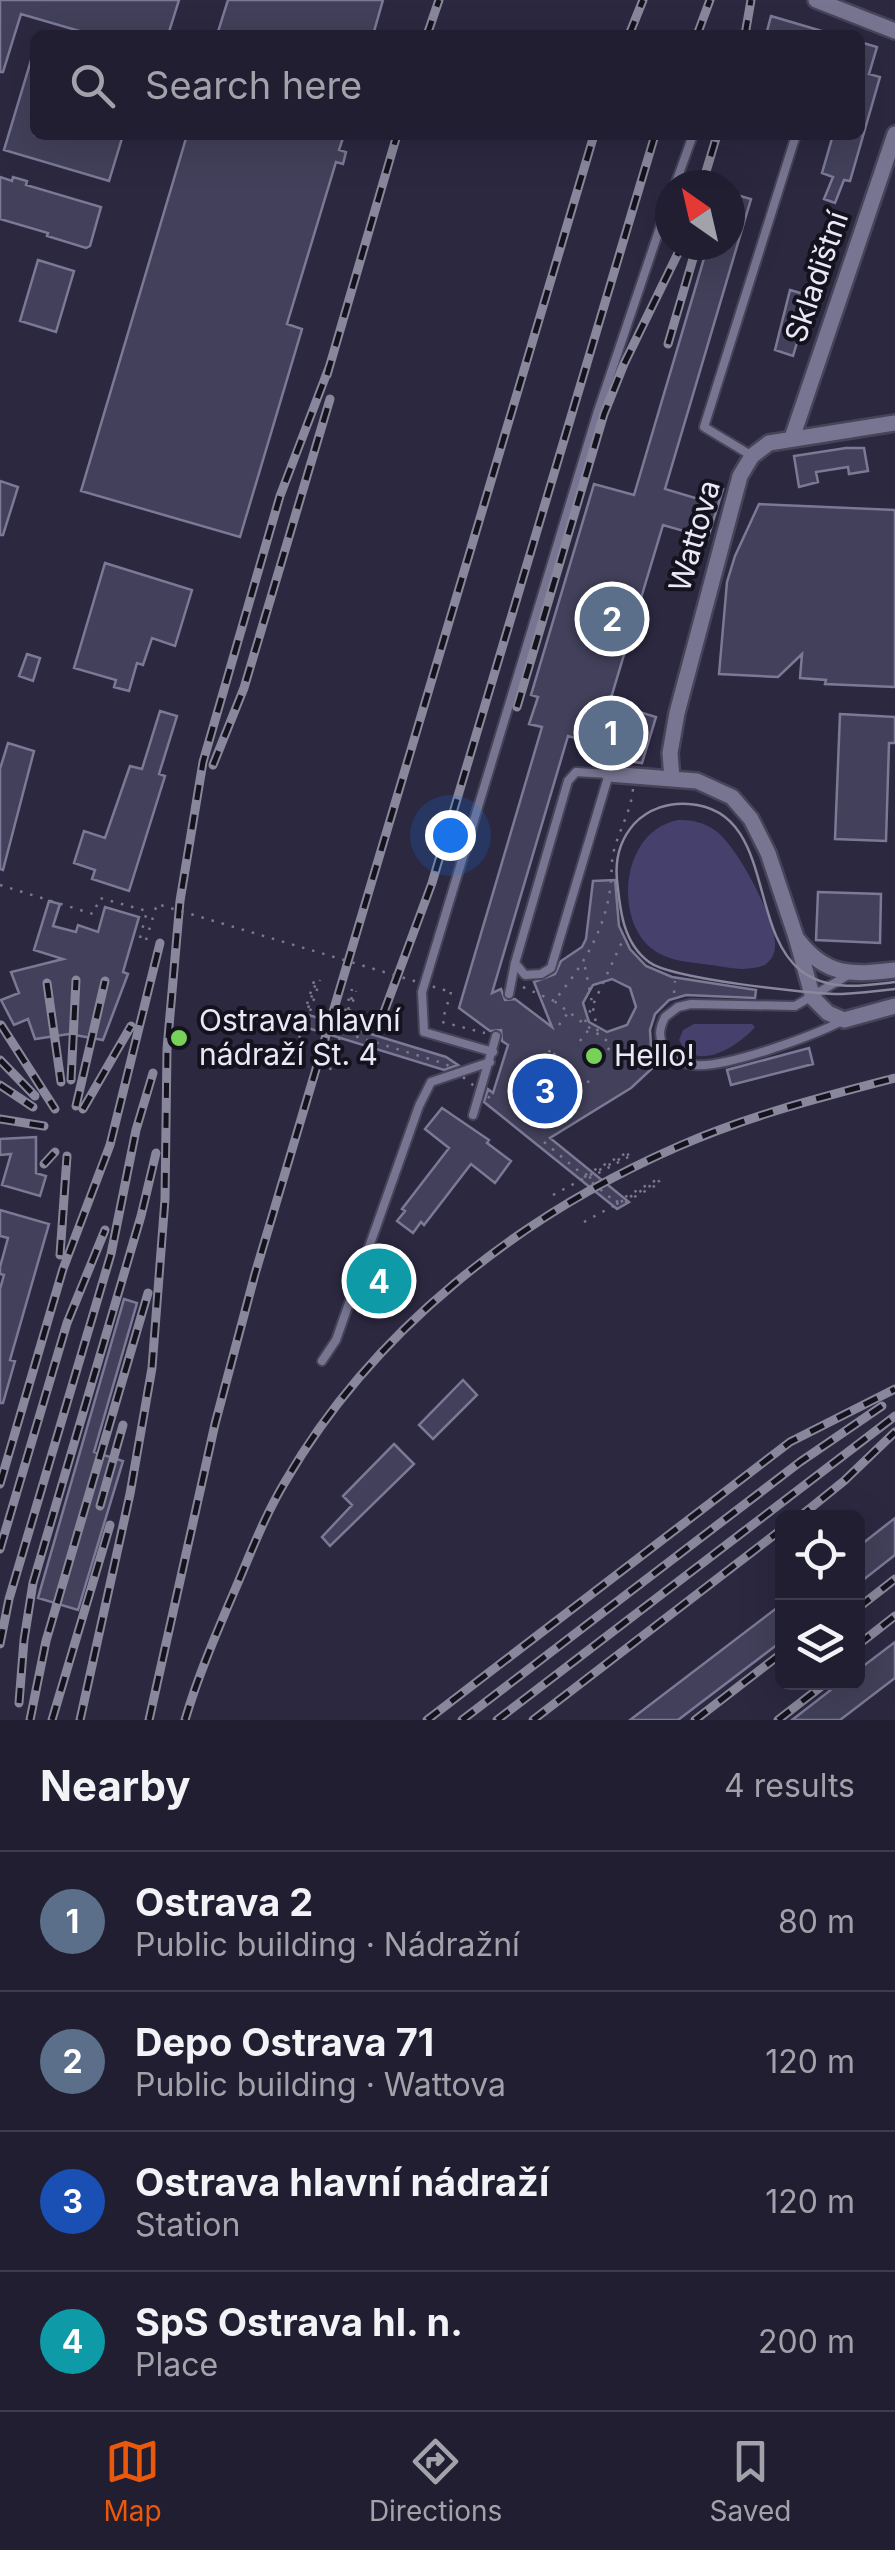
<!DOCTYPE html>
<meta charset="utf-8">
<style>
body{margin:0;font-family:Inter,sans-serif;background:#282738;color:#f1f3f6}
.controls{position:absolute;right:30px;bottom:30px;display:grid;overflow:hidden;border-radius:15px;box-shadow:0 10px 40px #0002}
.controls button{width:90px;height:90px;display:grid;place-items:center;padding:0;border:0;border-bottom:2px solid #3d3c4c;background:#201e30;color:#f1f3f6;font:50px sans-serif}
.compass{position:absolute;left:655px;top:170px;width:90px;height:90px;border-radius:50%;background:#201e30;box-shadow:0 10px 40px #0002;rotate:326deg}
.you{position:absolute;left:450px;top:835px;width:35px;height:35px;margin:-25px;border:8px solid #fff;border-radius:50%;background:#1a73e8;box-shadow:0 0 0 15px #1a73e833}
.badge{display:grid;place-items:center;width:65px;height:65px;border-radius:50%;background:#ea580c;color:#fff;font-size:32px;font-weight:700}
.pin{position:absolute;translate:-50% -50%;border:5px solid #fff;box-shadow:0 2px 10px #0006}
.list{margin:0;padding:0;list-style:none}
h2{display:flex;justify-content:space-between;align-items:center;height:130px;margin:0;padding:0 40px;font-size:42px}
h2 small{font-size:32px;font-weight:400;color:#a2a2ab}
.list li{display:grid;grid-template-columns:65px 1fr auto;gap:30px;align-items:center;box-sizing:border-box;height:140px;padding:0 40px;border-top:2px solid #3d3c4c}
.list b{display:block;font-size:38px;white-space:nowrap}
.list p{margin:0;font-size:32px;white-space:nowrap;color:#a2a2ab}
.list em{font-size:32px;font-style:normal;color:#a2a2ab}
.icon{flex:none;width:55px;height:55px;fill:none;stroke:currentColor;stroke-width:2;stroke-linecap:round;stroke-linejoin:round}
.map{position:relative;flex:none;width:895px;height:1720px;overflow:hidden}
.search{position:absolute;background:#201e30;box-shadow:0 10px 40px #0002;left:30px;right:30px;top:30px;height:110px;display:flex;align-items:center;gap:25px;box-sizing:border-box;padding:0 35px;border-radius:15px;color:#a2a2ab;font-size:38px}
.sheet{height:690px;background:#201e30}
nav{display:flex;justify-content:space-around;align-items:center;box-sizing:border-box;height:140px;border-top:2px solid #3d3c4c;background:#201e30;font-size:28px;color:#a2a2ab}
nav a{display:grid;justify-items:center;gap:5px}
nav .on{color:#ea580c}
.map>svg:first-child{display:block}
.green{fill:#46406c}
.building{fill:#42405a;stroke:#7b7996;stroke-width:2.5;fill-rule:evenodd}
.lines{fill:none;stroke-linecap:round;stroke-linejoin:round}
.service-casing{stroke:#464458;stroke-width:12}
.minor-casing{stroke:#464458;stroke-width:20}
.path{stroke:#7c798e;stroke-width:2.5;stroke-dasharray:2.5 8;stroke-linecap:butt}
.service{stroke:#787592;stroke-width:8}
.minor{stroke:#787592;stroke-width:15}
.tram{stroke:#89879b;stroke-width:2.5}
.rail-casing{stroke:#89879b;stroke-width:9}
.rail{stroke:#14131d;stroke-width:5;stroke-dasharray:15;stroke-linecap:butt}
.path-bridge{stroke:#7c798e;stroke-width:2.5;stroke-dasharray:2.5 8;stroke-linecap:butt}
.poi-dot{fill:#78d158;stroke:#14131d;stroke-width:4}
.labels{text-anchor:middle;stroke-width:8;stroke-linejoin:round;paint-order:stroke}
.street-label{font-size:30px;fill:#e9e8f8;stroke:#14131d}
.poi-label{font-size:30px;fill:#e9e8f8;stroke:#14131d;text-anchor:start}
</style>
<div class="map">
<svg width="895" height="1720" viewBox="0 0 895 1720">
<rect width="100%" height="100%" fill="#2b2840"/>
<!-- green -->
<path class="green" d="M678 820C692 820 704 822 716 831 737 846 776 919 775 945 775 954 772 959 765 965 746 972 730 968 711 965 690 962 669 962 651 948 614 918 621 831 678 820Z
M694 1024H752L755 1027C738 1047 694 1074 679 1040L683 1030Z"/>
<!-- building -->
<path class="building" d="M0 0H179L168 35H93L21 14 3 72H0Z
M228 0H383L373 35H217Z
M771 16 825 32V35H766Z
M860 42 877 47 869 74 880 77 850 181 844 180 835 203 824 199 833 177 822 173 833 135H860Z
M32 57H35V135H123L109 181 4 150Z
M187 135H344L339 150 346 152 343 164 336 162 287 324 302 329 240 537 81 491Z
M0 177 12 181 13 177 27 181 26 185 101 207 90 246 86 248 47 236 48 233 0 219Z
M730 193 751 199 665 489 705 501 710 485 723 489 708 538 663 525 608 708 632 715 633 710 656 717 642 763 605 758 607 747 568 736 492 993 501 989 505 1000 515 999 552 1027 534 982 555 974 561 961 582 947 586 939 593 881 615 880 619 926 630 949 646 966 672 977 756 990 755 998 686 995 669 1000 655 1014 650 1030 651 1047 660 1061 631 1088 550 1138 629 1202 617 1209 484 1102 488 1089 493 1093 508 1045 502 1041 501 1030 490 1031 459 1008 542 727 529 724 538 697 531 695 594 484 634 495 708 245H730ZM612 979 630 988 636 1007 627 1025 607 1032 589 1022 583 1003 593 985Z
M38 260 74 271 56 332 20 321Z
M790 290 811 296 793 356 775 350Z
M846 448H864L868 471 849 474 848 467 816 472 818 482 799 487 794 456Z
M0 481 18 487 3 535H0Z
M759 504 895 510V687L825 684 826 680 800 678 802 654 778 677 719 674 727 582 735 556Z
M105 563 192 590 175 646 152 638 143 665 137 663 129 691 114 687 116 680 74 668Z
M27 654 40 658 33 681 19 676Z
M160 711 177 716 159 774 165 776 129 891 92 879 95 870 74 863 84 831 105 838 130 766 142 769Z
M840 714 895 717V743H889L886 841 835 839Z
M8 743 34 751 3 870 0 869V769Z
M818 892 881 894 880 943 816 940Z
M49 901 60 904 53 926 76 932 78 925 98 932 105 907 139 917 123 972 128 974 103 1040 69 1034 35 1039 28 1019 14 1025 1 1000 19 993 11 972 63 959 34 950Z
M302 1013 446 1057 458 1065 444 1070 298 1025Z
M809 1048 813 1064 731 1085 727 1070Z
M442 1108 489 1140 487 1143 511 1161 495 1183 471 1164 424 1225 421 1222 413 1233 397 1221 405 1211 402 1209 449 1148 425 1129Z
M36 1137V1173L46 1176 40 1196 2 1185 11 1154 0 1155V1139Z
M0 1210 49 1224 10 1360 15 1361 3 1403H0V1289L4 1275 0 1274V1267L8 1238 0 1236Z
M375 1265 390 1269 383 1297 368 1293Z
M124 1299 137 1303 94 1452 123 1461 78 1610 38 1598Z
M463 1380 477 1395 433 1439 419 1425Z
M394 1444 414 1464 330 1546 322 1537 352 1505 343 1496Z
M895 1518V1555L858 1584V1547Z
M782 1604V1641L678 1720H630Z
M895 1642V1678L840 1720H792L841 1682H858V1670Z"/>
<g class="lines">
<!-- service casing -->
<g class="service-casing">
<path id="service" d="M675 185 693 135
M752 456 704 427 796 135
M509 994 515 963 568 781 576 772 609 774 551 968 541 974 525 975 515 963
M844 1020C815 1035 727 1068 695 1065 682 1064 669 1058 663 1046 658 1035 660 1027 665 1017L678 1007 691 1004 795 1006 850 974
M493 1052 424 1032 422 992 598 411 670 198
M473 1115 496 1036
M322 1361 336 1340 419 1106 431 1082 490 1062"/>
</g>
<!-- minor casing -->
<g class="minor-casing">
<path id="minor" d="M816 0 895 31
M792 438 895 134
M609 774 697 781 732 797 751 819 768 853 796 937 813 998 828 1013 844 1020 895 1006
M672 779 670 753 677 713 740 476 752 456 769 443 895 423
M798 940C826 977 853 975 895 970"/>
</g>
<!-- path -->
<path class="path" d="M633 789C631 811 620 828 614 850 611 861 612 870 611 881 607 928 583 966 554 1001L627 1056 649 1044
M0 885 93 914 100 898 147 911 140 938 146 940
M585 967 598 1033
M523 987 554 1001
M451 992 442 1022 485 1033
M674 993 675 981
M304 1014 315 978
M307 1021 320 980
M585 1022 622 942
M559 1025 568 1013
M339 1031 352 989
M344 1032 356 991
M580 1041 590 1028
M293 1058 317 979
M601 1058 611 1046
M536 1069 554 1045
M330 1070 354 990
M541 1072 559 1048
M545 1076 563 1052
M569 1093 593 1079
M530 1122 560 1104
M585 1175 630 1151
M589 1178 632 1155
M553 1195 631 1153
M616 1202 660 1178
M625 1202 662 1182
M584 1222 661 1180"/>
<!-- service -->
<use href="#service" class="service"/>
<!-- minor -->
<use href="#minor" class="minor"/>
<!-- tram -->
<path class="tram" d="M895 982C863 986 828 992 800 970 748 928 774 810 689 804 669 802 648 809 634 824 620 840 615 860 617 880 620 910 623 943 649 962 671 979 810 994 842 994 860 993 878 991 895 989"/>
<!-- rail casing -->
<g class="rail-casing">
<path id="rail" d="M427 35 439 0
M629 35 643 0
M697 35 710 0
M745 35 751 0
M702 185 717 135
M668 344 697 245
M327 375 397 135
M517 707 604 414 624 364 682 245
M213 765 244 688 330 399
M47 983 61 1082
M384 1012 432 883 655 135
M1 1025 55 1109
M0 1060 35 1096
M71 1080 76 980
M0 1085 33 1107
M76 1106 105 981
M83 1109 131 1026
M0 1119 44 1126
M44 1164 55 1152
M60 1255 67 1156
M0 1484 63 1269 110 1145 160 943
M100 1506 123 1425
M798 1518 844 1481 895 1432
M0 1549 67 1323 105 1230
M858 1608 895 1579
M0 1644 9 1599 111 1254 136 1130 153 1073
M858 1645 895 1616
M19 1703 24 1640 33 1583 141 1216 156 1153
M30 1720 46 1641 148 1293
M52 1720 110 1525
M80 1720 130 1494 152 1368 165 1199 167 1049 180 901 203 762 280 496 330 365
M149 1720 215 1424 255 1274 594 135
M185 1720C198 1676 216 1634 234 1592 250 1555 264 1517 285 1482 372 1331 519 1216 677 1147 747 1116 822 1097 895 1078
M427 1720 790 1442 895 1389
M462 1720 800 1462 882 1406
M497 1720 895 1416
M533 1720 782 1529
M695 1720 782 1653
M778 1720 827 1682"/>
</g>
<!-- rail -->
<use href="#rail" class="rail"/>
<!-- path-bridge -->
<path class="path-bridge" d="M146 940 157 904 451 992
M304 1014 302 1020 446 1064 491 1099
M544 1142 619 1205 625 1202"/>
</g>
<!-- markers -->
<g class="poi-dot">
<circle cx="179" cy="1038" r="10"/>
<circle cx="594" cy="1056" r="10"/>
</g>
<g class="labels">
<!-- street labels -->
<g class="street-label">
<text transform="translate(817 277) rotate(-71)" y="10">Skladištní</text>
<text transform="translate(695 536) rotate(-74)" y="10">Wattova</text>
</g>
<!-- poi labels -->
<g class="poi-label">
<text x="199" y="1031">Ostrava hlavní<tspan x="199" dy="34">nádraží St. 4</tspan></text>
<text x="614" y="1066">Hello!</text>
</g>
</g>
</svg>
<div class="controls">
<button><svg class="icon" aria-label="locate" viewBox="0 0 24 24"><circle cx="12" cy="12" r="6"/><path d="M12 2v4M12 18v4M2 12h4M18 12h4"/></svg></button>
<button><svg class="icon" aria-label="layers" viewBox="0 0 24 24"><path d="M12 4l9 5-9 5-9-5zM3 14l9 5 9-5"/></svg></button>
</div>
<svg class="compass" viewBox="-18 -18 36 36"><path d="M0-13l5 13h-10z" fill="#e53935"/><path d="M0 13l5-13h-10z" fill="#a2a2ab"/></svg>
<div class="you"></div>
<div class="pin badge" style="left:611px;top:733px;background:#5c6f8a">1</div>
<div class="pin badge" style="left:612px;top:619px;background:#5c6f8a">2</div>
<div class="pin badge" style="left:545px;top:1091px;background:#1a4fb4">3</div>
<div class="pin badge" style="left:379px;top:1281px;background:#0f9aa8">4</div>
<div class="search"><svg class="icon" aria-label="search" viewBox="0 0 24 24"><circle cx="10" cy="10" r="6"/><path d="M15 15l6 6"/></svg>Search here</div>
</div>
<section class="sheet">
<h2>Nearby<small>4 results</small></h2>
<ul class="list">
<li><span class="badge" style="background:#5c6f8a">1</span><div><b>Ostrava 2</b><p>Public building · Nádražní</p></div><em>80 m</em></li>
<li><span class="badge" style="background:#5c6f8a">2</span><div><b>Depo Ostrava 71</b><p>Public building · Wattova</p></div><em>120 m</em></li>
<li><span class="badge" style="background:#1a4fb4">3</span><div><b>Ostrava hlavní nádraží</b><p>Station</p></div><em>120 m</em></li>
<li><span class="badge" style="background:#0f9aa8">4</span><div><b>SpS Ostrava hl. n.</b><p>Place</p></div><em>200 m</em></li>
</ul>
</section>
<nav>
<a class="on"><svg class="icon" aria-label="map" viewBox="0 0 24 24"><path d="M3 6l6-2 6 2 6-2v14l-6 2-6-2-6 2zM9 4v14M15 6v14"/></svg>Map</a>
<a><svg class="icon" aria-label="directions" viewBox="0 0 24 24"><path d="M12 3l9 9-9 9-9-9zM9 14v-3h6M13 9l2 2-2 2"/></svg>Directions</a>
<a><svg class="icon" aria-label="saved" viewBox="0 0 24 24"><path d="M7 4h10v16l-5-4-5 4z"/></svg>Saved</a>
</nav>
